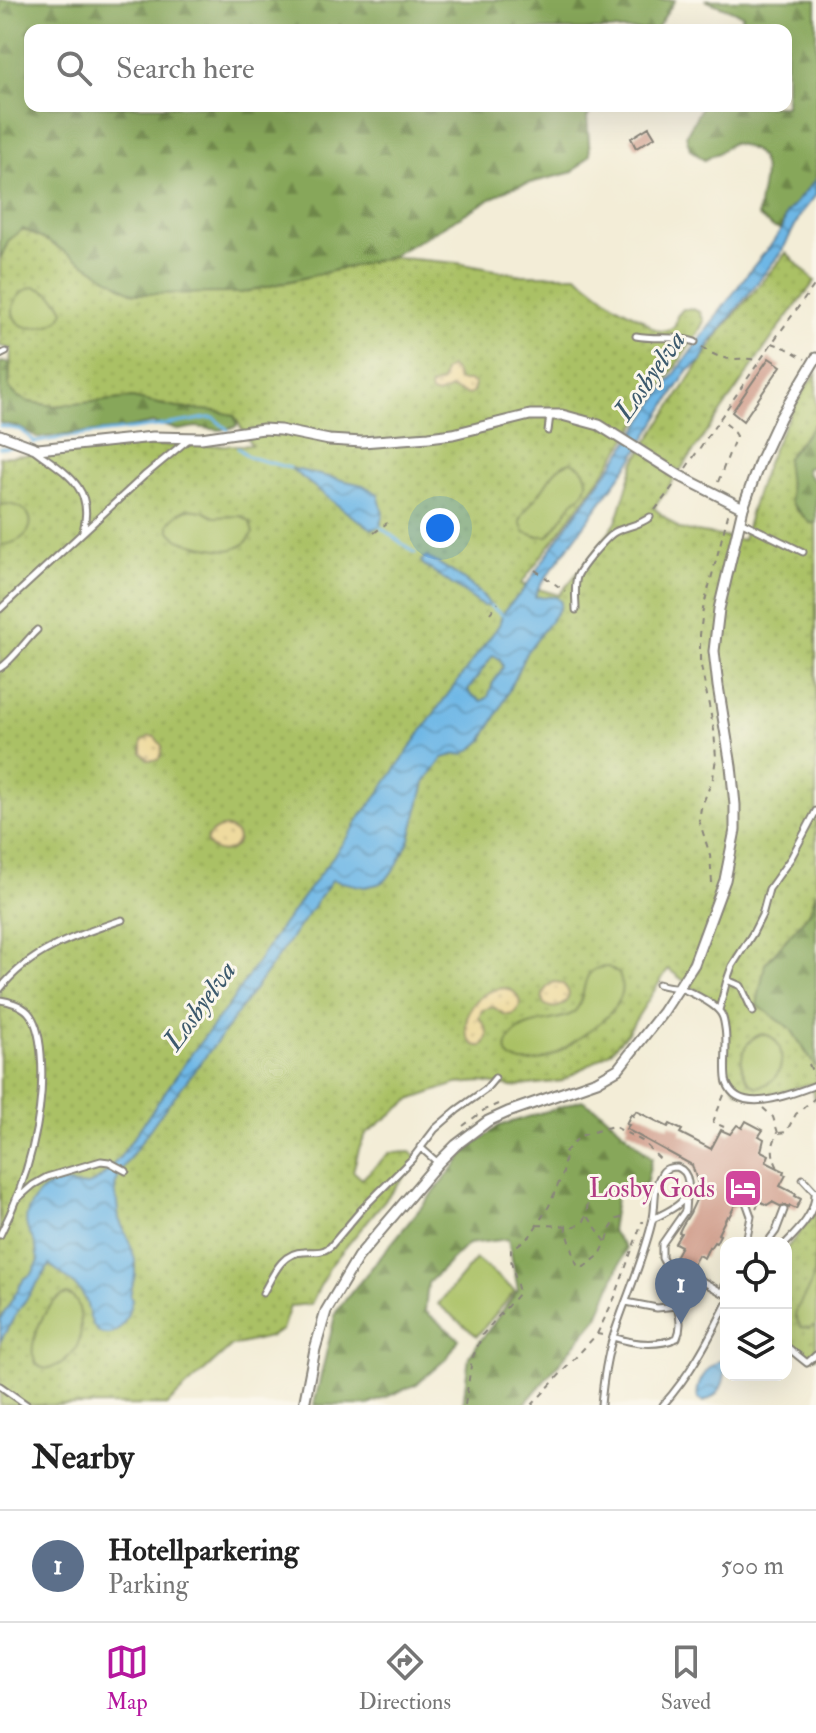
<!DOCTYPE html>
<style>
body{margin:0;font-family:"IM FELL Double Pica",serif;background:#f6f6f6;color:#222}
.controls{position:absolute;right:24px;bottom:24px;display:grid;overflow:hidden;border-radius:16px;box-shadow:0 8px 32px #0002}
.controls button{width:72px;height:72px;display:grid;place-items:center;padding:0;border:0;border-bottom:2px solid #e0e0e0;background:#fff;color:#222;font:40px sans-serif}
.you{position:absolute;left:440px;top:528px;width:28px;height:28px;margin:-20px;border:6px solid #fff;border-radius:50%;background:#1a73e8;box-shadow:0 0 0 12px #1a73e833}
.badge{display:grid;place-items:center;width:52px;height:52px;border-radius:50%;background:#b5179e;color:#fff;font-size:26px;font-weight:700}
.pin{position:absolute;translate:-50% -66px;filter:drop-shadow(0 2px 4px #0008)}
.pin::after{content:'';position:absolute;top:42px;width:28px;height:24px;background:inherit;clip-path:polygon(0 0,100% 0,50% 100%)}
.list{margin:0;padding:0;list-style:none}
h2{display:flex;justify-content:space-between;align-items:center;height:104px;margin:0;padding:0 32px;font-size:34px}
h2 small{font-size:26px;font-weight:400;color:#767676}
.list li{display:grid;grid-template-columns:52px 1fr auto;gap:24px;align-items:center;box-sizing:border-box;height:112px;padding:0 32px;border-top:2px solid #e0e0e0}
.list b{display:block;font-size:30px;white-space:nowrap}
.list p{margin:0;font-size:26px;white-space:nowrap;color:#767676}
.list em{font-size:26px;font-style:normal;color:#767676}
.icon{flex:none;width:44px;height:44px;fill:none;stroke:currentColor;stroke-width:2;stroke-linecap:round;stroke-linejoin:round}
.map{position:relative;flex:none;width:816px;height:1405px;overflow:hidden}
.search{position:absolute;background:#fff;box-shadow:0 8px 32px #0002;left:24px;right:24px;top:24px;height:88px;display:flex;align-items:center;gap:20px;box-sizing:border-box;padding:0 28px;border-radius:16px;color:#767676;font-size:30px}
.sheet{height:216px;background:#fff}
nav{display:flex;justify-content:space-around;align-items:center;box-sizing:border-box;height:112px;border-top:2px solid #e0e0e0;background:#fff;font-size:22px;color:#767676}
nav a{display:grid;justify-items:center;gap:4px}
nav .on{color:#b5179e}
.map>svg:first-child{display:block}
.green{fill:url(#green-dots);stroke:#636e40;stroke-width:2}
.forest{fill:url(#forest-firs);stroke:#52623b;stroke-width:2}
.sand{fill:url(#sand-dots);stroke:#857b5d;stroke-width:2}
.pitch{fill:#aac165;stroke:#636e40;stroke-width:2}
.water{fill:url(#water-waves);stroke:#456a81;stroke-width:2;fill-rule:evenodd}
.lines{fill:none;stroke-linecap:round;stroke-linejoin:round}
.stream{stroke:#6eb7e6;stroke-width:3}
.building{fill:#d2a08f}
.service-casing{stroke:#88847a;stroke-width:9}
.minor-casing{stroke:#88847a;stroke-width:13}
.path{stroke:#88847a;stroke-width:2;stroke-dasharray:6 6;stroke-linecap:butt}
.service{stroke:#fff;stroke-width:5}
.minor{stroke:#fff;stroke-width:9}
.labels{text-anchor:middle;stroke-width:6;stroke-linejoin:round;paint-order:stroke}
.hotel-label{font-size:26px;fill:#b23c85;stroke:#fbf7ec;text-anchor:end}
.water-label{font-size:28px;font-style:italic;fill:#3d5a6d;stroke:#fbf7ec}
</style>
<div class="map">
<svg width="816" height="1405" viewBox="0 0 816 1405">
<defs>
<pattern id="green-dots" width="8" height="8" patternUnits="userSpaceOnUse" patternTransform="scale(2)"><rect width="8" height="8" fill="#aac165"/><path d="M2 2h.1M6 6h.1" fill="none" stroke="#92a557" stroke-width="1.8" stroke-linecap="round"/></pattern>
<pattern id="forest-firs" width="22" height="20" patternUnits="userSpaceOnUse" patternTransform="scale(2)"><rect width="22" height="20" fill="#87a75a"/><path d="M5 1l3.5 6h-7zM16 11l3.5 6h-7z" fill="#6e874a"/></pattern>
<pattern id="sand-dots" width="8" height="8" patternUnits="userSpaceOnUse" patternTransform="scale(2)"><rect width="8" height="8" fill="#eeda9e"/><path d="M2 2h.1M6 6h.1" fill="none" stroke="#ccba88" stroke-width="1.8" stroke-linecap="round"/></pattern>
<pattern id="water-waves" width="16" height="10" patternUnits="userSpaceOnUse" patternTransform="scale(2)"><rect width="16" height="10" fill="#6eb7e6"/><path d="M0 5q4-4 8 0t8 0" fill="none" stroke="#5a94ba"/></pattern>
</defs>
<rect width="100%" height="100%" fill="#fbf7ec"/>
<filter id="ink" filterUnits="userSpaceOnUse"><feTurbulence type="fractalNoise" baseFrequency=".0125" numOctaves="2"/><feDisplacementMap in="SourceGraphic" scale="16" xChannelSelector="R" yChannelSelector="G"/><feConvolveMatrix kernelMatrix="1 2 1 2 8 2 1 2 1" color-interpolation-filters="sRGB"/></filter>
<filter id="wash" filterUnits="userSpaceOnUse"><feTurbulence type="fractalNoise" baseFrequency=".006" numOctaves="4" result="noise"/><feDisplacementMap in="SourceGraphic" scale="32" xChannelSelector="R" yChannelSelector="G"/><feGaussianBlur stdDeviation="1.8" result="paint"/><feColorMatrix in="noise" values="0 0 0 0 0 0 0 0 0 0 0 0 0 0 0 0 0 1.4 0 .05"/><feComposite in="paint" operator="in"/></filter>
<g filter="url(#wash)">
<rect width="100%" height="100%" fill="#f3edd7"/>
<!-- green -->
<path class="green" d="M23 229 47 241 241 293 390 257 457 263 523 275H577L617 306 642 319 653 328 660 331 668 330 675 326 677 316 683 309H692L700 312 704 321 698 333 603 474 521 584 559 595 596 551 617 520 635 461 722 330 786 253 815 281 779 328 654 508 679 529 743 540C755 492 770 447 796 404 802 394 808 382 816 373V422L786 459 795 509 810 522 816 523V892L810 912 765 964 791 1029 816 1068V1101L810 1084 763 1097 737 1091 726 1073 729 1025 726 1012 668 969 628 1032 610 1052 562 1081 512 1087 482 1082 456 1084 410 1100 366 1134 359 1149 353 1171 362 1179 389 1153 411 1152 419 1159 330 1266 311 1304 290 1306 282 1330 269 1337 232 1346 167 1405H0V457L136 446 251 445 234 415 177 408 132 398 54 406 29 402 18 397 9 388 11 349 0 346V259L9 240Z
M816 1212V1357C800 1356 799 1349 786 1342V1249Z"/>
<!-- forest -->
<path class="forest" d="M0 0H675L656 30H30V106H596L587 117 590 155 573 172 510 188 390 257 241 293 134 294 47 241 23 229 9 240 0 259Z
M705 0H816V179L786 214 781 230 772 227 758 216C760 181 780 152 732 143L718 153 704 160 690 149 686 135 702 106H786V30H735L743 15Z
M0 362 10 363 9 388 18 397 29 402 54 406 132 398 177 408 216 411 234 415 237 425 235 427 220 430 196 427 179 430 153 423 123 429 38 438 19 427 0 423Z
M816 422V471L811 467 806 468 807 473 816 483V523H810L791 503 786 459Z
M816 892V1068L791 1029 757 1005 765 964 810 912Z
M582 1100 602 1112 652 1158 646 1184 617 1192 611 1230 626 1249 598 1317 524 1405H463L469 1356 518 1290 508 1239 468 1244 428 1283 425 1311 459 1339 447 1358 417 1384 368 1405H314L336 1311 469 1149 499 1126Z"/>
<!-- sand -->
<path class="sand" d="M450 367 455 371 458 381H470L475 384 473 392 468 395 451 389 438 395 431 393 430 389 431 386 442 382 444 371Z
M150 736 155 737 162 746 161 756 158 760H148L142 753V741Z
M223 827C253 833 231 860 213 849 198 840 213 830 223 827Z
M554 982C563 982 566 986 569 994 566 1007 554 1011 544 1004 540 994 546 986 554 982Z
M505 988C529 994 520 1020 504 1014 500 1012 497 1009 493 1007L482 1010 479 1018C486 1027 492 1035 482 1046 457 1049 459 991 505 988Z"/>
<!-- pitch -->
<path class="pitch" d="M33 287C46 289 59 298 64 311 60 321 54 324 44 326 8 336 2 297 33 287Z
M571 462C587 467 593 484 580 496 577 499 573 501 571 505 563 515 557 527 548 536H536L524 532 520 521C524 510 532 503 539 494 549 481 554 466 571 462Z
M8 504C43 509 35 543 0 545V505Z
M187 509 203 511 214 517 241 516 250 522 253 533C240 556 222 550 201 546 176 541 151 527 187 509Z
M608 967 619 974C632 1004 596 1026 575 1041 562 1050 548 1061 531 1062 499 1065 500 1039 524 1027 539 1020 557 1021 572 1014 591 999 575 966 608 967Z
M762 1034C782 1035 787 1063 775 1077 771 1083 764 1085 757 1087 734 1076 738 1041 762 1034Z
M816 1247V1325L810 1328 801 1327 795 1316C798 1300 812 1290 814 1273 816 1264 812 1256 816 1247Z
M476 1259 515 1291 477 1336 438 1304Z
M67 1294C76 1298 78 1303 80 1313 81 1323 82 1334 78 1344 71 1361 39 1383 33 1355 30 1337 48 1298 67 1294Z"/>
<!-- water -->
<path class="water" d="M816 179V195L801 214 782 251 710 343 701 361 687 372 632 460 539 587 535 597H556L561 602 560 608 526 653 502 705 483 740 474 748 464 754 453 755 443 758 425 783 410 839 397 865 386 880 378 884 365 887 332 880 222 1035 157 1119 120 1172 115 1187 119 1219 131 1246 135 1260V1275L130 1296 132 1300C130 1308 128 1317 123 1324 116 1336 100 1339 93 1325 88 1316 89 1304 83 1295 78 1287 58 1271 50 1265L16 1314 0 1342V1320L24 1279 32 1274 39 1261C35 1255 38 1251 35 1244 33 1238 28 1233 27 1227 22 1211 40 1187 56 1184 66 1182 77 1187 87 1185 102 1181 110 1167 120 1157L192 1053 231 1002 278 931 354 828 362 814 372 803 440 705 499 625 502 615 509 605 521 593 562 533 621 453 666 386 748 273 771 245 783 227 786 214ZM493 655 500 659 503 667 493 683 488 697 482 701 471 695 468 690Z
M290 468 363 485 378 494 383 513 380 527 372 529 349 514Z
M425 557C442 564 483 590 490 606H483L424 565 421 561Z
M726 1354C726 1374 726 1393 704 1402L698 1399C695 1386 705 1370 716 1363 726 1356 719 1365 726 1354Z"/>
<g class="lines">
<!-- stream -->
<path class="stream" d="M0 426 21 430 35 442
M33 443C90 431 149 430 206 418H214L228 430
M0 448 16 447
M238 448 249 457 290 468
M380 527 415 553
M490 606 502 615"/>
</g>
<g id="blocks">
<!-- building -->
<path class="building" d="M649 127 655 137 636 148 631 138Z
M769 358 781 366 743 421 732 412Z
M636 1111 668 1127 670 1124 682 1130 680 1133 711 1149 721 1130 730 1134 737 1125 742 1128 746 1121 763 1130 759 1136 764 1139 761 1151 769 1155 766 1162 784 1171 783 1174 786 1175 780 1186 796 1194 795 1196 801 1199 796 1209 790 1206 789 1208 785 1205 780 1206 772 1202 767 1205 756 1199 751 1200 748 1197H743L741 1204 735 1205 729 1217 727 1216 718 1234 720 1235 716 1243 714 1242 710 1248 709 1247 704 1258 698 1255 692 1266 690 1264 688 1267 677 1260 678 1258 675 1257 681 1246 675 1243 681 1233 679 1232 682 1226 690 1213 696 1200 694 1198 699 1187 692 1165 626 1129 629 1125 626 1124 631 1114 633 1116Z"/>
</g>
</g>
<g filter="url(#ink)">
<use href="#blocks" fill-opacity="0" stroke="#88847a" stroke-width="2"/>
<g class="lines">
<!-- service casing -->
<g class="service-casing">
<path id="service" d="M636 336C656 340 676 335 695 342
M0 355 6 352
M548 431 550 415
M36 451C66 473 95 488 83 531
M740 521 803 552
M0 609 144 476 190 438
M576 610C576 600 574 586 577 577 580 568 606 537 615 532 626 526 639 526 650 517
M0 668C14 659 24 642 37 630
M727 980 741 986 753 1012
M658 984C665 986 670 987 676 987 686 989 713 1003 719 1011 724 1016 724 1022 725 1028 728 1044 723 1073 727 1083 739 1117 794 1093 816 1085
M0 989C30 950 77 935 122 920
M0 1000C9 1001 21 1005 28 1012 37 1022 40 1041 41 1054 46 1114 27 1182 0 1235
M719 1010 727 980 732 966 753 933 762 915 769 889 791 858 816 811
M420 1147 437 1162
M686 1196 685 1211 662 1244V1258L668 1269 678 1277 702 1281 723 1293
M17 1199 33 1185 47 1177 101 1161 109 1162 126 1171
M746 1243 751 1216 746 1202
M767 1243 776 1231 784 1210
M786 1243C799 1230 816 1213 815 1192L803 1179
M726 1282 723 1293 726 1295
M263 1293C273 1276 281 1252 304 1252 314 1251 320 1254 330 1247L362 1209 412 1159 435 1129 457 1110 485 1090 495 1078
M613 1337C634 1344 656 1347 677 1338 682 1327 680 1318 677 1306L657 1308 626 1302
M786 1346 807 1363 816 1355
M0 1386 27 1405
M601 1405C603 1382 606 1359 613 1337 626 1297 644 1259 653 1218 656 1204 653 1187 661 1175 664 1168 670 1167 677 1167 684 1170 687 1174 688 1182 691 1203 668 1211 653 1219
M663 1405C690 1375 708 1341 726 1305"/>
</g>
<!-- minor casing -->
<g class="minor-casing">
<path id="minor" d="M0 435 38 449 153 437 201 438 263 429 280 430 329 440 362 442 429 437 453 434 530 415H562L599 425 680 476 743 508
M304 1405 315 1349 326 1311 358 1257 438 1163 456 1145 488 1121 508 1112 597 1081 618 1069 663 1012 694 964 725 880 735 830V805L731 766 718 686 714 651 719 609 743 508 760 461 780 418 816 358"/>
</g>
<!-- path -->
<path class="path" d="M772 343 786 348 805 359
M702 347C711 354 722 359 733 359 744 359 750 357 759 362
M686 468 772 343 816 283
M718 482 736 436 731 428 720 419
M655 510 673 486
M374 533 387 523
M535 570 565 591
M490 613 498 603
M712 883 710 855 699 820 701 808 713 778 716 758 714 730 700 661V635L703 609 728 515 732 513
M809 1064 814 1076
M724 1095 713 1122 724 1127
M763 1108 773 1117 778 1133C771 1146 771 1154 778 1168
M463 1126 484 1110 498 1104
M779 1133 786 1132 796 1114 815 1098
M756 1208 760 1201
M537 1225 575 1226 583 1223C591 1209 585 1191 590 1176
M565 1225 577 1265 584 1267 600 1255 606 1242 587 1215
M607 1241 611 1228 617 1219 621 1218 623 1214
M597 1334 615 1297 642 1222H644
M465 1405 472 1359 483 1334 519 1293 511 1260V1250L530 1236 549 1206 563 1173 565 1152 580 1136 613 1126 642 1141 663 1162
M532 1405 597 1334 603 1335"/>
<!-- service -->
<use href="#service" class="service"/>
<!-- minor -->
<use href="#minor" class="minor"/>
</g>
</g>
<!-- icons -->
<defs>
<g id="hotel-square" transform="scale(2)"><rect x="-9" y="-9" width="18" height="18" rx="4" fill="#d1479c" stroke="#fbf7ec"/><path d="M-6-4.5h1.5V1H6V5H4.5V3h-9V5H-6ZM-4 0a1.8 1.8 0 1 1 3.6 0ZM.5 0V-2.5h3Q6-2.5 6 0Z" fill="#fff"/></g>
</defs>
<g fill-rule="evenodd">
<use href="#hotel-square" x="743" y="1188"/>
</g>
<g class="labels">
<!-- hotel labels -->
<g class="hotel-label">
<text x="715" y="1197">Losby Gods</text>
</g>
<!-- water labels -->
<g class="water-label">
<text transform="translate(649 375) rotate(-55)" y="10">Losbyelva</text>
<text transform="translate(199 1005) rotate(-54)" y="10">Losbyelva</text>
</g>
</g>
</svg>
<div class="controls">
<button><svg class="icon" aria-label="locate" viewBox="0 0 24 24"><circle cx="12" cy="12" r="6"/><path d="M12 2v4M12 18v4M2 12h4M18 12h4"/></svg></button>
<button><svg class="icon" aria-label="layers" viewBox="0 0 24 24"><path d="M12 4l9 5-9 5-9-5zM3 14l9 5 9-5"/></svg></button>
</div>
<div class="you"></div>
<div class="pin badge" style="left:681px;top:1324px;background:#5c6f8a">1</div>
<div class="search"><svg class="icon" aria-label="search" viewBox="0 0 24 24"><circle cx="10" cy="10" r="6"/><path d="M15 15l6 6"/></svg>Search here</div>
</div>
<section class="sheet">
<h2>Nearby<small></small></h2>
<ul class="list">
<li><span class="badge" style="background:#5c6f8a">1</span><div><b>Hotellparkering</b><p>Parking</p></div><em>500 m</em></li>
</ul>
</section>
<nav>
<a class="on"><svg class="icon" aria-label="map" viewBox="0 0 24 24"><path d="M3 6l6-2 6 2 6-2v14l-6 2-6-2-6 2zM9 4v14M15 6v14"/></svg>Map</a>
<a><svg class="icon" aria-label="directions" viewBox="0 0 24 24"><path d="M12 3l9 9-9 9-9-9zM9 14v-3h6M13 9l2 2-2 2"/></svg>Directions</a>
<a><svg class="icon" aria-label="saved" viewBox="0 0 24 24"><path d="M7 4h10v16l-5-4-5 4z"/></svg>Saved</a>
</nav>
